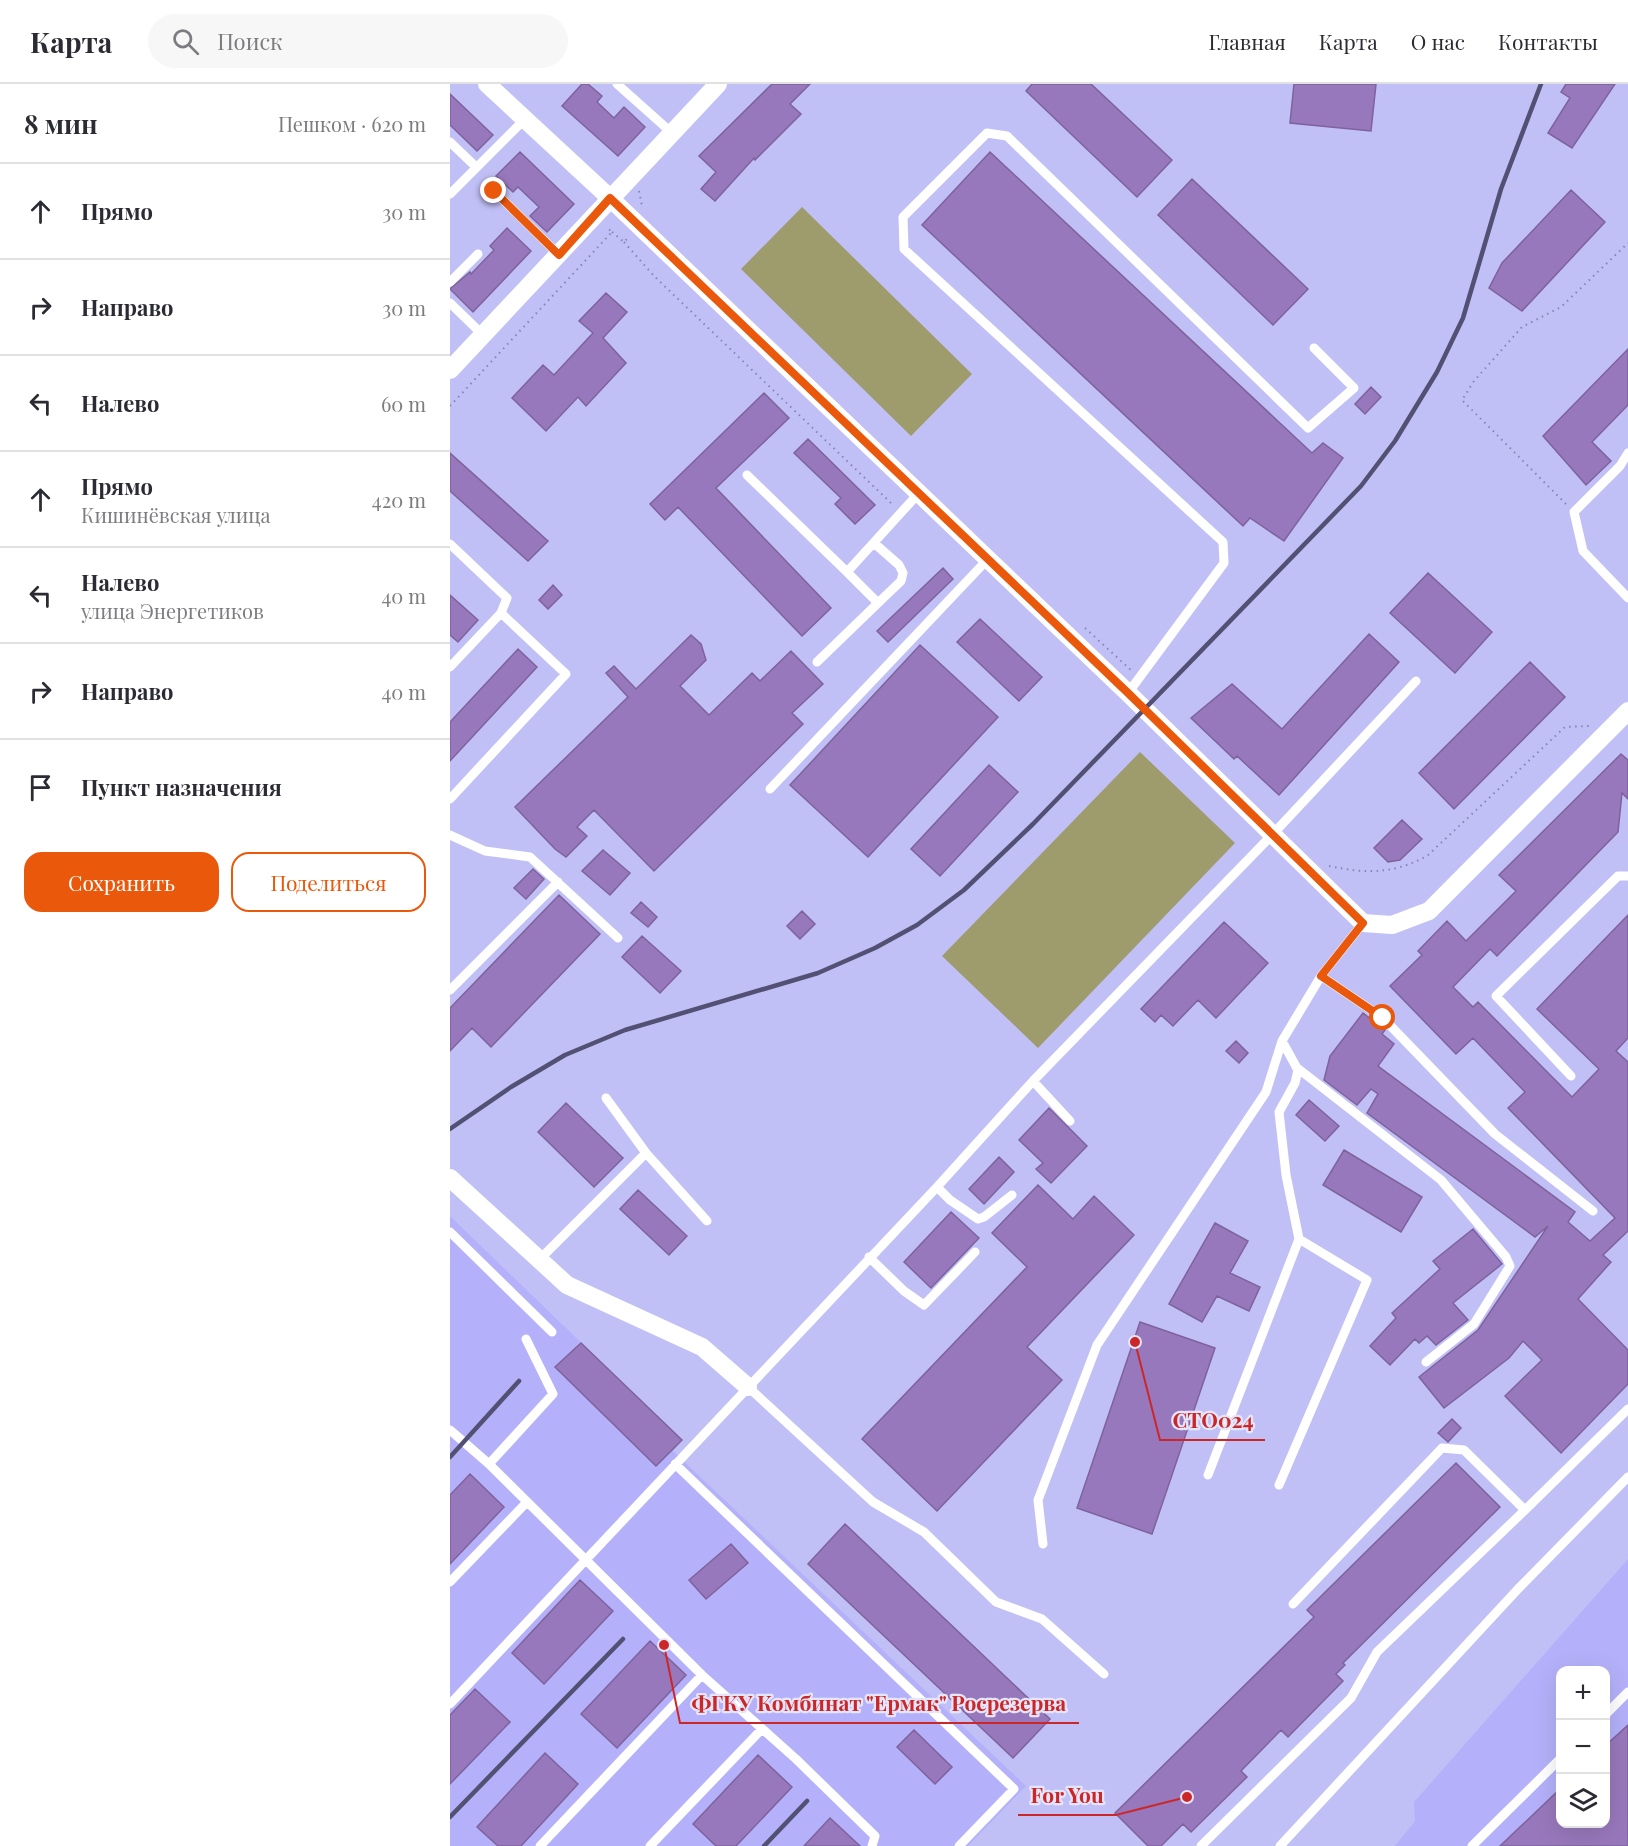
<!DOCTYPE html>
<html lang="ru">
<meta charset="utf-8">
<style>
body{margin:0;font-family:"Playfair Display",serif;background:#f7f7f7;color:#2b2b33}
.controls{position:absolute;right:18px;bottom:18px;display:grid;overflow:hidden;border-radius:12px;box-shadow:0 6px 24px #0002}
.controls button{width:54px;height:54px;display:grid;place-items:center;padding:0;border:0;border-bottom:2px solid #e1e1e2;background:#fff;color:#2b2b33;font:30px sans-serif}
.stop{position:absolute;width:18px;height:18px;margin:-14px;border:4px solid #ea580c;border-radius:50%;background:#fff}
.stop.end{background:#ea580c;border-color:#fff;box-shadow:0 2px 6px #0008}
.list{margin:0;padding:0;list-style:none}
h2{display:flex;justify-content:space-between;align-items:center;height:78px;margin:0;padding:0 24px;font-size:26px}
h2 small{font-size:20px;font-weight:400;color:#7c7c81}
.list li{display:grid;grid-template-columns:39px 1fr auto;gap:18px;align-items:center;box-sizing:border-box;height:96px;padding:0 24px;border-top:2px solid #e1e1e2}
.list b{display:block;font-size:22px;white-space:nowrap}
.list p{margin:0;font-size:20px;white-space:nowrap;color:#7c7c81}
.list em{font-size:20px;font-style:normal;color:#7c7c81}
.actions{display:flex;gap:12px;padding:18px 24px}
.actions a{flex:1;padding:14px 0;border:2px solid #ea580c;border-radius:18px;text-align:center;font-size:21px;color:#ea580c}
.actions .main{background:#ea580c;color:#fff}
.icon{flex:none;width:33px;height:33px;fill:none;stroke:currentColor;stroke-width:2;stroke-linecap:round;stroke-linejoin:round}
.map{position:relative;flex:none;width:1178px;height:1762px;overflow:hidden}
header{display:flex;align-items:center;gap:36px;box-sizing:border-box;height:84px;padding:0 30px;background:#fff;border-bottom:2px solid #e1e1e2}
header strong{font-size:28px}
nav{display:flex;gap:33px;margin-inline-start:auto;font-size:21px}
.search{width:420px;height:54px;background:#f7f7f7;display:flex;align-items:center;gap:15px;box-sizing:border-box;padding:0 21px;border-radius:33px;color:#7c7c81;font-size:22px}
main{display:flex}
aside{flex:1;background:#fff}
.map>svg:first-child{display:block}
.built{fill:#b4b1fa;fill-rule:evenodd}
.green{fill:#9e9b6c}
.building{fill:#9878bc;stroke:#7e629c;stroke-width:1.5}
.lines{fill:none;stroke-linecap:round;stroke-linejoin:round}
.path{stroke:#8684b0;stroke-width:2;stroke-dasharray:1.5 4.5;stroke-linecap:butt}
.lane{stroke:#fff;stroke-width:9}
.street{stroke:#fff;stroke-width:18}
.rail{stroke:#525073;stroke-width:4.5}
.route{stroke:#ea580c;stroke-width:8}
.leader{fill:none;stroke:#cc2728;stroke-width:2}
.callout-dot{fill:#cc2728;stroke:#e5e5fa;stroke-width:2}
.callout-label{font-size:21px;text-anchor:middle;font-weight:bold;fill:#cc2728;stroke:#e5e5fa;stroke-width:4.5;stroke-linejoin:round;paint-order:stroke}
</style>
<header>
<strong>Карта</strong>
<div class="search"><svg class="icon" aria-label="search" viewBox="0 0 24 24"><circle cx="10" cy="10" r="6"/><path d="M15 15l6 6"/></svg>Поиск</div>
<nav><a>Главная</a><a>Карта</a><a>О нас</a><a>Контакты</a></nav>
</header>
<main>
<aside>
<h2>8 мин<small>Пешком · 620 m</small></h2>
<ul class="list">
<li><svg class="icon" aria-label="ahead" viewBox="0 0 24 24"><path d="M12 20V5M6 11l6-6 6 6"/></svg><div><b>Прямо</b></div><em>30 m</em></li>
<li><svg class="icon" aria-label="right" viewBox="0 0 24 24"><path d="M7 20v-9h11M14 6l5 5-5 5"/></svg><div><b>Направо</b></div><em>30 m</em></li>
<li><svg class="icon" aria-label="left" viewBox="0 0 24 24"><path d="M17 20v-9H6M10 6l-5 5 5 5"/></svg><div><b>Налево</b></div><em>60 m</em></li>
<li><svg class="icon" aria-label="ahead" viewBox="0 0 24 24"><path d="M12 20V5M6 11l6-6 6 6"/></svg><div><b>Прямо</b><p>Кишинёвская улица</p></div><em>420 m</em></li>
<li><svg class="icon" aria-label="left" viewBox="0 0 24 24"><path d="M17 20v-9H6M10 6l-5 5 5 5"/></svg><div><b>Налево</b><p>улица Энергетиков</p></div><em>40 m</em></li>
<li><svg class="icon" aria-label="right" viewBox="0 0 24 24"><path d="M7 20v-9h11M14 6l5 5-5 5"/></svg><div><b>Направо</b></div><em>40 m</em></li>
<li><svg class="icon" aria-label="arrive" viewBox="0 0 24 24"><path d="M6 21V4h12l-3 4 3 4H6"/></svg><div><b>Пункт назначения</b></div></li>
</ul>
<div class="actions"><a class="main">Сохранить</a><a>Поделиться</a></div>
</aside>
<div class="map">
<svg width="1178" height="1762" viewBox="0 0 1178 1762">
<rect width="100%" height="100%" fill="#c1c0f6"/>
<!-- built -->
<path class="built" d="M0 1132 232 1356 223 1367 576 1702 518 1762H0Z
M1178 1475V1762H945L965 1737 964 1718ZM1110 1586H1156V1740H1110Z"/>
<!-- green -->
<path class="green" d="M352 123 522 290 461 352 291 185Z
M690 668 785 759 588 964 492 872Z"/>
<!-- building -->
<path class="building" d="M132 0H138L152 12 147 18 164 34 174 23 195 43 168 72 112 22Z
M322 0H360L340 20 351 30 305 76 304 74 265 117 251 105 266 88 249 72Z
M582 0H641L722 76 687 113 576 7Z
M844 0H926L921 47 840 39Z
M1116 0H1165L1122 64 1098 49 1120 14 1111 8Z
M0 10 43 51 27 67 0 41Z
M70 68 124 120 97 148 80 132 89 123 68 103 63 108 46 92Z
M540 68 862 369 873 359 893 374 834 457 800 434 793 442 472 141Z
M742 95 858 205 823 241 708 131Z
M1121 106 1155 138 1072 227 1039 204 1052 179Z
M57 144 81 167 23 228 0 205 20 188 21 190 44 166 40 162Z
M156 209 177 228 153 254 176 279 136 322 128 313 96 347 62 314 93 281 104 291 143 249 129 237Z
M1178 265V321L1142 358 1161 377 1136 401 1093 352Z
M921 303 931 313 915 330 905 320Z
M314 309 339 334 266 404 381 524 352 552 228 423 215 436 200 420Z
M358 355 425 421 405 440 385 420 391 414 344 369Z
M0 369 98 457 78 477 0 407Z
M493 484 503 495 438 558 427 547Z
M978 489 1042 548 1005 589 940 529Z
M103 501 112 511 98 525 89 516Z
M0 511 28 536 8 558 0 551Z
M530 535 592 593 569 617 507 558Z
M919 550 949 578 829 711 787 672 784 675 741 634 782 600 832 645Z
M241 551 251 560 256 576 230 602 259 631 302 589 310 597 341 567 373 600 342 629 353 640 204 787 144 726 127 743 137 752 116 773 105 765 65 723 178 613 156 589 164 582 186 605Z
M470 561 548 633 418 773 340 701Z
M68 565 87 583 0 677V638Z
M1080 578 1115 613 1004 725 969 689Z
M1171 670 1178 676V715L1172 709 1168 748 1047 872 1040 865 1003 903 1023 923 1028 918 1122 1013 1149 985 1087 925 1178 831V954L1166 967 1178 978V1147L1153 1171 1161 1178 1128 1215 1178 1266V1300L1111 1369 1055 1312 1092 1276 1073 1257 1059 1274 994 1324 969 1293 1028 1246 1098 1142 1085 1153 917 1029 928 1010 921 1005 907 1021 874 996 880 972 913 929 935 946 932 950 944 960 928 982 1125 1128 1118 1138 1140 1157 1165 1134 1058 1024 1075 1008 1023 954 1006 970 940 902 972 871 968 867 997 837 1016 857 1066 807 1049 791Z
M539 681 568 708 490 792 461 765Z
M952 736 972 755 950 776 938 778 924 764Z
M153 766 180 789 160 811 132 787Z
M83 785 94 795 76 815 64 804Z
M109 811 150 850 41 963 22 944 0 967V924Z
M191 818 207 833 198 843 181 829Z
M352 827 365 840 350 855 337 842Z
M774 838 818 879 766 934 748 916 723 942 711 931 705 938 691 925Z
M192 852 231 887 210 909 172 873Z
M786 957 798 969 789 979 776 967Z
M859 1016 889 1042 875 1057 846 1031Z
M116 1019 173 1074 144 1103 88 1048Z
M599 1024 637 1062 601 1099 586 1085 593 1079 569 1056Z
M894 1066 972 1113 951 1148 873 1101Z
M549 1073 564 1088 534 1120 519 1105Z
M588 1101 623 1135 644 1112 684 1151 577 1263 612 1296 487 1427 412 1355 577 1183 542 1149Z
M188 1106 237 1152 219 1171 170 1125Z
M501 1128 529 1154 481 1204 454 1178Z
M765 1139 798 1157 780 1189 810 1203 799 1227 767 1212 752 1238 719 1220Z
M1023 1145 1052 1180 1003 1219 1018 1236 986 1261 977 1252 969 1259 965 1255 940 1281 920 1262 946 1234 942 1229 990 1185 983 1177Z
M690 1238 765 1264 702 1450 627 1424Z
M131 1259 232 1356 206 1382 105 1283Z
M1002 1335 1011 1344 998 1358 988 1349Z
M1006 1379 1050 1423 893 1579 895 1581 886 1590 893 1597 838 1653 831 1646 791 1687 797 1693 741 1748 733 1740 711 1762H698L665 1729 864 1533 857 1526Z
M20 1390 54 1423 0 1480V1411Z
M395 1440 600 1635 563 1674 358 1480Z
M281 1460 298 1479 256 1515 239 1496Z
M130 1496 163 1527 94 1600 62 1569Z
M200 1557 236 1591 167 1664 131 1630Z
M25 1605 60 1638 0 1700V1631Z
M1178 1641V1762H1050L1110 1705V1740H1155V1662Z
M464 1646 502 1683 485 1700 447 1663Z
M95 1669 128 1700 71 1762H48L27 1743Z
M308 1671 342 1703 286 1762H266L243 1740Z
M380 1734 410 1762H354Z"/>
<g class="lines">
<!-- path -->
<path class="path" d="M189 107 192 122
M162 148 174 158 179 153
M174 158 204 192 442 420
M0 322 162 148 156 143
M1116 420 1012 316 1024 297 1072 243 1111 223 1178 159
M635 544 682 587
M879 782C917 790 943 790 977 772L1115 643 1139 642"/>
<!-- lane -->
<path class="lane" d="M167 0 222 49
M0 58 25 82
M44 107 109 171
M0 110 74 36
M0 198 28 170
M0 219 33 251
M1178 369 1170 382 1124 428 1133 467 1178 514
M297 391 397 488 468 410
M424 459 449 481 453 489 451 497 428 519
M0 460 57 514 51 529 0 583
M367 578 428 519 397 488
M678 609 774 479 773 458 454 165 453 133 537 49 557 52 858 344 904 304 864 264
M320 705 537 476
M0 715 116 590 51 529
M0 751 35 767 80 773 168 854
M871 892 933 934 1045 1050 1143 1127
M0 906 108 798
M846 983 991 1096 1056 1173 1060 1182 1024 1240 976 1278
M1121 992 1046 912 1168 792H1178
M583 997 620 1037
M196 1069 257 1137
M487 1103 500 1116 528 1135 534 1133 562 1111
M0 1148 102 1248
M419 1173 454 1207 474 1221 525 1168
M88 1177 196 1069 156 1014
M298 1303 423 1418 474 1448 546 1518 592 1535 654 1590
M0 1346 39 1380 252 1591 346 1675 425 1752 422 1762
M39 1380 103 1310 76 1255
M225 1380 564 1705 509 1762
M758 1391 849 1155 836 1091 829 1028 845 999 848 986 832 957
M829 1401 917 1196 849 1155
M593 1460 588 1416 647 1261 816 1008 832 957 871 892 913 839
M0 1498 76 1419
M843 1520 992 1364 1014 1366 1075 1426 1178 1325
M0 1620 487 1103 583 997 822 751 966 597
M1156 1630 1178 1608
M90 1762 252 1591
M200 1762 311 1646
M751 1762 901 1614 927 1568 1075 1426
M830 1762 1068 1505 1178 1393
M1022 1762 1110 1675"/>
<!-- street -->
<path class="street" d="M37 0 160 114 678 609 913 839 942 841 979 827 1178 627
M0 286 268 0
M0 1094 117 1201 252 1263 298 1303"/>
<!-- rail -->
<path class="rail" d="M0 1045 61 1003 115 971 175 946 368 889 425 864 467 841 514 806 583 740 911 402 945 357 987 288 1013 234 1051 105 1091 0
M0 1373 69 1297
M0 1733 173 1555
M314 1762 357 1717"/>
</g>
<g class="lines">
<!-- route -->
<path class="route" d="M44 107 109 171 160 114 678 609 913 839 871 892 933 934"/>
</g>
<!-- callouts -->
<path class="leader" d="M685 1258L710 1356H815M214 1561L230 1639H629M737 1713L666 1731H568"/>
<g class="callout-dot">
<circle cx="685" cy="1258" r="6"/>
<circle cx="214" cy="1561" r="6"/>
<circle cx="737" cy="1713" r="6"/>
</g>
<g class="callout-label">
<text x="763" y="1344">СТО024</text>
<text x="429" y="1627">ФГКУ Комбинат "Ермак" Росрезерва</text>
<text x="617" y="1719">For You</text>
</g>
</svg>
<div class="controls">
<button>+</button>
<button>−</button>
<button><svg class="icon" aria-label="layers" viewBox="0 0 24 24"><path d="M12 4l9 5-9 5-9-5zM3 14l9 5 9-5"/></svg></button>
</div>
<div class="stop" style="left:933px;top:934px"></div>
<div class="stop end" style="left:44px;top:107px"></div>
</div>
</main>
